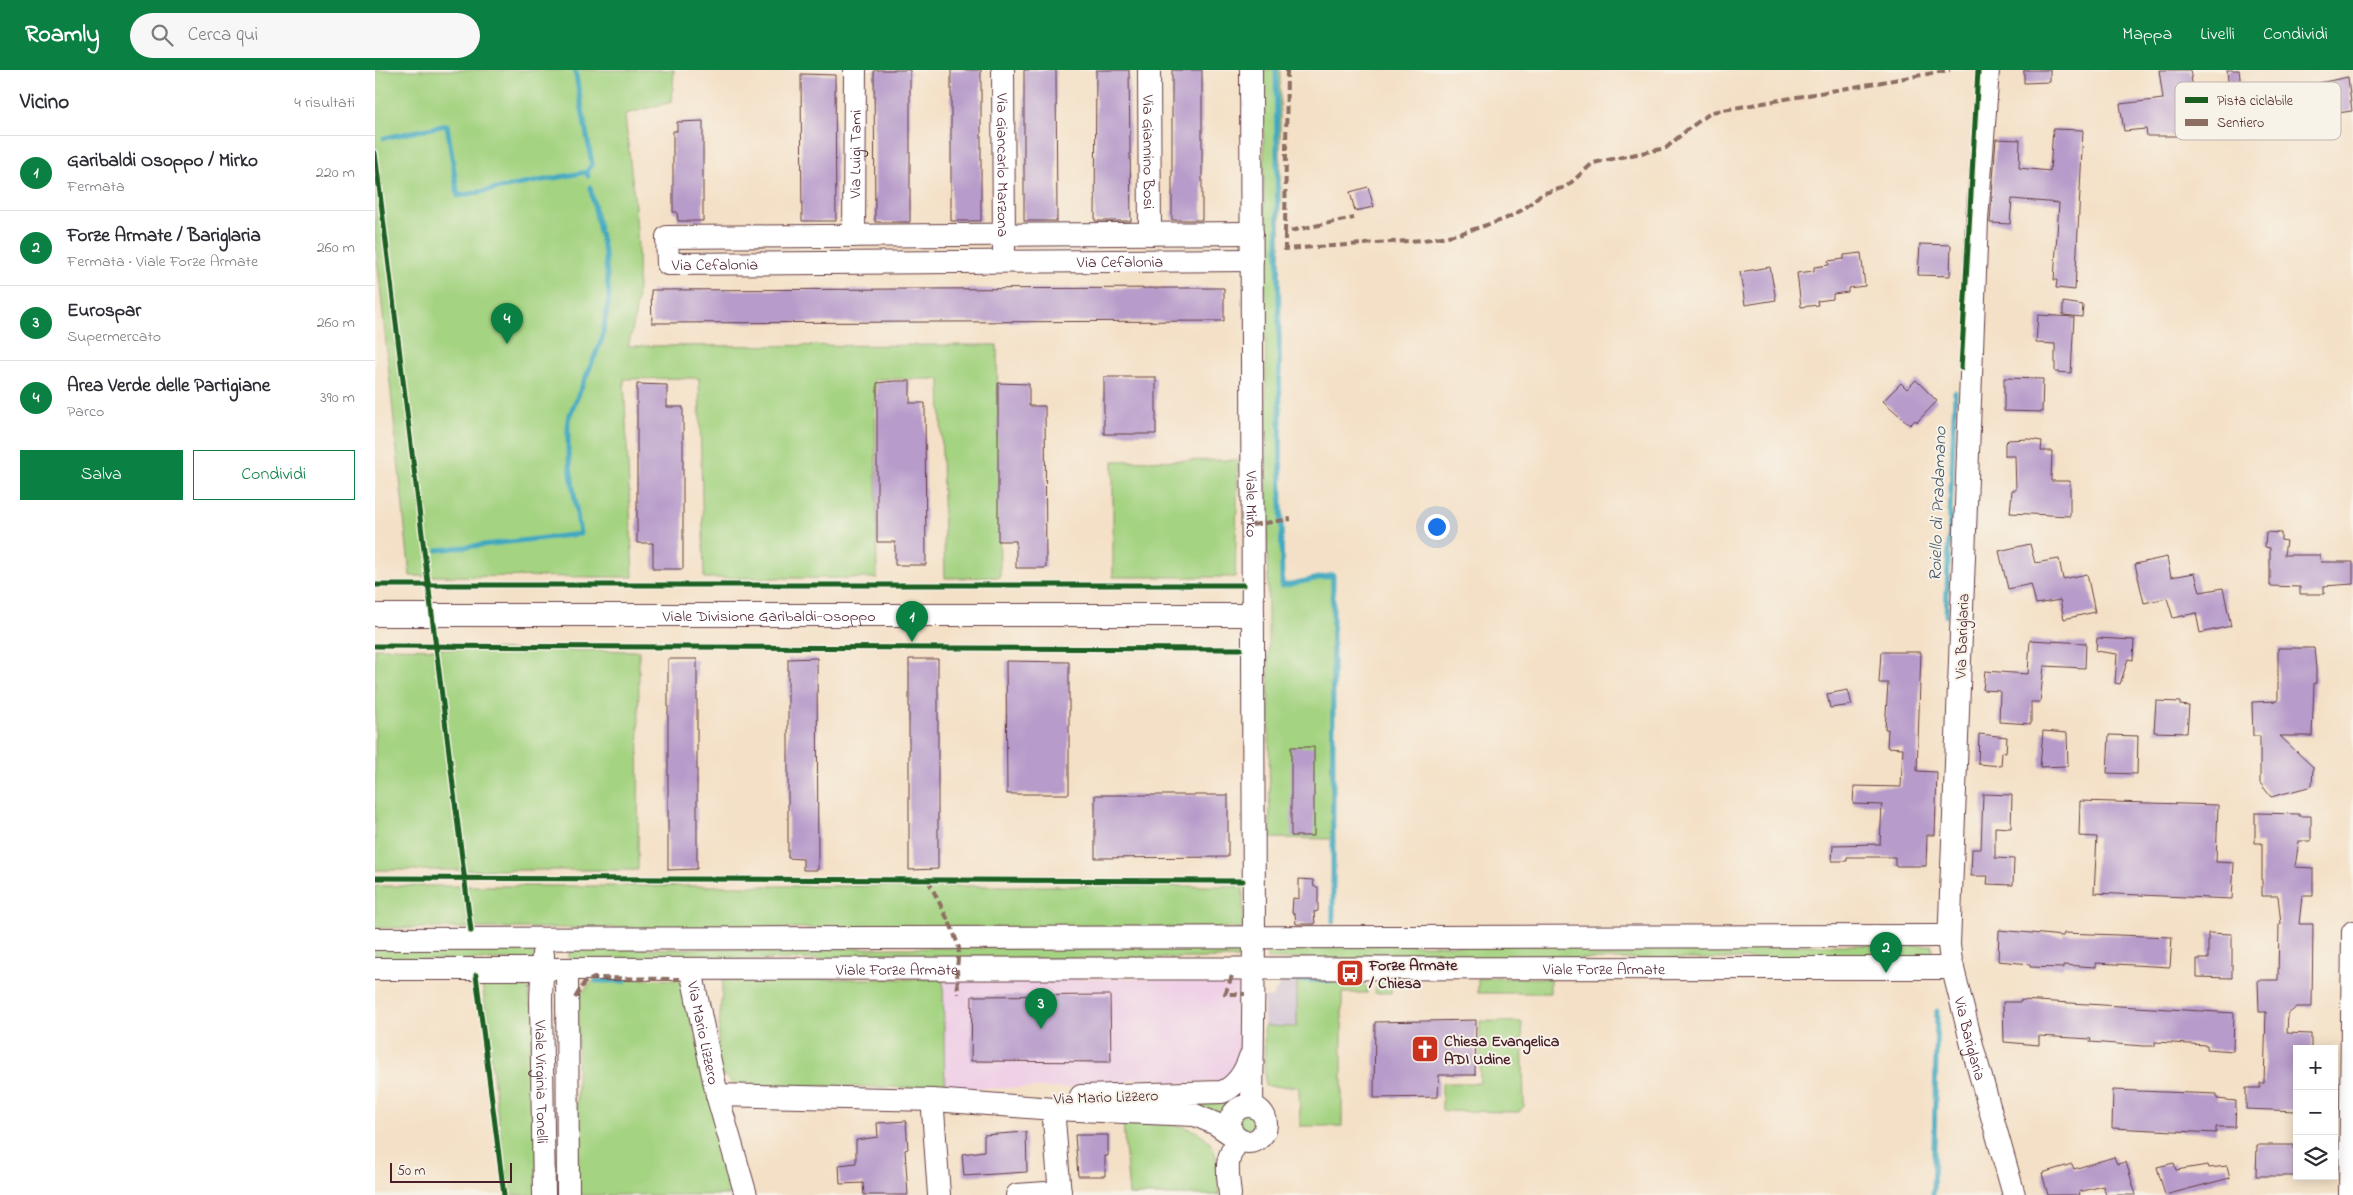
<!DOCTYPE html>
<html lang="it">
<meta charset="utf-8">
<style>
body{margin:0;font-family:"Indie Flower",sans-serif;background:#f7f7f7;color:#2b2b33}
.controls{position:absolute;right:15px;bottom:15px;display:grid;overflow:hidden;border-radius:0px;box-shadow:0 2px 12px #0003}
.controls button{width:45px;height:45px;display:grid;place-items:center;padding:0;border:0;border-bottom:1px solid #e1e1e2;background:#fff;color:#2b2b33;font:25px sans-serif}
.scale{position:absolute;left:15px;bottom:12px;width:122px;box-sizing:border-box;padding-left:5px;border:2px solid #4a1f2b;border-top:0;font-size:14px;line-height:18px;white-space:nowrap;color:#4a1f2b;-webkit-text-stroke:4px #f7f3e8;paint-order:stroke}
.you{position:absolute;left:1061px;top:456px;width:18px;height:18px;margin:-12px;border:4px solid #fff;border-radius:50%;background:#1a73e8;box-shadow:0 0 0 8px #1a73e833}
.badge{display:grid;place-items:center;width:32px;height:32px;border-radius:50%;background:#0b8043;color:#fff;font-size:16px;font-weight:700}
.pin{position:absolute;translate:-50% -41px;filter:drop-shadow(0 1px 2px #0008)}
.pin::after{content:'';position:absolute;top:26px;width:18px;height:15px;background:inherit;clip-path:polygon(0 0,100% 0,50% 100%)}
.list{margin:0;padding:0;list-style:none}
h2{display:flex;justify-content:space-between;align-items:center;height:65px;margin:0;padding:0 20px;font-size:21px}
h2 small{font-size:16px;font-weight:400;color:#7c7c81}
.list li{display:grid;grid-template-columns:32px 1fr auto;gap:15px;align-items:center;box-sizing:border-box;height:75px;padding:0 20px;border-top:1px solid #e1e1e2}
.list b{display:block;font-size:19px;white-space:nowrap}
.list p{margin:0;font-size:16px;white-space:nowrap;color:#7c7c81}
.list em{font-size:16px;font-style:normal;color:#7c7c81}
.actions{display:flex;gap:10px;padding:15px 20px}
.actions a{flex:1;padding:11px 0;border:1px solid #0b8043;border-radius:0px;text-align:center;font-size:18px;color:#0b8043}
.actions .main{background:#0b8043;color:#fff}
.icon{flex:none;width:28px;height:28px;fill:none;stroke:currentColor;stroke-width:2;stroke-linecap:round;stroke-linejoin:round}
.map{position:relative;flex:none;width:1978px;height:1125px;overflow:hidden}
header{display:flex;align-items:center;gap:30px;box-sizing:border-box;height:70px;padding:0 25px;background:#0b8043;color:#fff}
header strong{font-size:24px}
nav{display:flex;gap:28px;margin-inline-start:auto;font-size:18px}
.search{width:350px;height:45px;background:#f7f7f7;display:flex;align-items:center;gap:12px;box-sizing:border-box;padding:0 18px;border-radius:28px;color:#7c7c81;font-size:19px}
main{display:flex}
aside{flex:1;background:#fff}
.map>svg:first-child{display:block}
.built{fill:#efd0e6}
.industrial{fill:#cdbed2}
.green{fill:#a4d381;stroke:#777956}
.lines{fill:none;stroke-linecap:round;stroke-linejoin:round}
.stream{stroke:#3fa8bf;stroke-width:5}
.building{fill:#b79bca}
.minor-casing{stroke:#643c42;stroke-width:24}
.minor{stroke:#fff;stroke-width:22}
.quiet{stroke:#8d6e63;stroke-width:4;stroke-dasharray:8 4;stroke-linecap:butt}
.cycleway-casing{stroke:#f7f3e8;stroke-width:8}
.cycleway{stroke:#1b5e20;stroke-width:5}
.labels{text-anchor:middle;stroke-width:4;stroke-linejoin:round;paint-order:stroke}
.street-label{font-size:16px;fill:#4a1f2b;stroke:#f7f3e8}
.poi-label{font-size:16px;font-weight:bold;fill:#4a1f2b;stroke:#f7f3e8;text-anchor:start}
.water-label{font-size:18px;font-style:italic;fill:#465666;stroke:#f7f3e8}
.key{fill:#f7f3e8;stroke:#c3b3af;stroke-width:1}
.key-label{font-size:14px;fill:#4a1f2b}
</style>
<header>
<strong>Roamly</strong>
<div class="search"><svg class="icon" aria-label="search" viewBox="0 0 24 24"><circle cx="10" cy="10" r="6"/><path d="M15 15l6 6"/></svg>Cerca qui</div>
<nav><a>Mappa</a><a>Livelli</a><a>Condividi</a></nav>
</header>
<main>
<aside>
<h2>Vicino<small>4 risultati</small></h2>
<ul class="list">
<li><span class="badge">1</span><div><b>Garibaldi Osoppo / Mirko</b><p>Fermata</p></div><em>220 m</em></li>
<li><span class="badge">2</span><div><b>Forze Armate / Bariglaria</b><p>Fermata · Viale Forze Armate</p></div><em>260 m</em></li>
<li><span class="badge">3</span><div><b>Eurospar</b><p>Supermercato</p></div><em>260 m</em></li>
<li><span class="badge">4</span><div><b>Area Verde delle Partigiane</b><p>Parco</p></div><em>390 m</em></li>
</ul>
<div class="actions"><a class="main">Salva</a><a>Condividi</a></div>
</aside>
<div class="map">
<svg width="1978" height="1125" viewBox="0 0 1978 1125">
<rect width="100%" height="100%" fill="#f7f3e8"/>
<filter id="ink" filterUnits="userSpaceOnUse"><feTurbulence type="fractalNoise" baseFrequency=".02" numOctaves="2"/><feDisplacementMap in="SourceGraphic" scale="10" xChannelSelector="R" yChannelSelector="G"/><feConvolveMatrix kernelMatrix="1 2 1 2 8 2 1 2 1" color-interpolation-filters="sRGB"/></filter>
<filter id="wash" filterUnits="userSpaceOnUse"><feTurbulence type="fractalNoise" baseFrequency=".0096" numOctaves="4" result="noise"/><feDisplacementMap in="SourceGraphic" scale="20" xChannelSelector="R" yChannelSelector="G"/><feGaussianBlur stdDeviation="1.12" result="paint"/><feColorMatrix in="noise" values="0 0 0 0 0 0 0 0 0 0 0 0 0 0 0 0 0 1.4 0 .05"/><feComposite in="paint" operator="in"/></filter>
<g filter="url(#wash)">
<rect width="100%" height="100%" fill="#f4e0c6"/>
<!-- built -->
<path class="built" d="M858 908 867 921 871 976 864 994 851 1007 844 1011 796 1014 784 1009H756L745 1018H570L568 909Z"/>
<!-- industrial -->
<path class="industrial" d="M909 908H922V957L889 956V928L897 927Z"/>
<!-- green -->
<path class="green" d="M0 0H299L297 32 250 44C256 114 275 209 253 276L622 275 625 507 570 508 565 309H500L502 508H329L324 308 249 309 258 507 35 506 0 167Z
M888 0H905L906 517 956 507V769L895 768Z
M863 390 860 507H738V391Z
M0 578 264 581 263 800H0Z
M0 816H868V858H0Z
M892 875H1557V889H892Z
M0 876H160V890H0Z
M869 877V888L194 890V879Z
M221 908 305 910 364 1125H201L203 927Z
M922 908 983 909 992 918V923H967V1056H925L924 1017 890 1016 889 956 922 957Z
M1010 908 1016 909V923H1000V918Z
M1103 908H1175V923H1103Z
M348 909H568L570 1018 360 1015 345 1002 341 994Z
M107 910H141L153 919 155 935 162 936V1125H132Z
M1105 951 1147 952 1149 1036 1144 1042 1067 1041V1013H1105Z
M861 1026 848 1047 791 1028Z
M862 1054a12 12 0 1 1 24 0a12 12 0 1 1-24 0Z
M748 1053C778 1055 833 1047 841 1087 843 1099 843 1112 844 1125H754Z"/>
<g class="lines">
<!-- stream -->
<path class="stream" d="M200 0 217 94 212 102
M901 0 907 516 958 505V852
M9 68 72 55 83 126 212 102 213 106
M63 480 205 464 193 383V349L227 269 234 227 230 185 215 117
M1571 546 1580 322
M916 910H962
M221 911H250
M1558 1125 1562 941"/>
</g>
<g id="blocks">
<!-- building -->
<path class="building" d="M499 0H535V152H500Z
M576 0H606V151H576Z
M649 0H681L682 151H649Z
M721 0H754L756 151H720Z
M797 0H827V150H797Z
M1649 0H1675V12L1649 13Z
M1784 0H1815L1820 31 1852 27V22H1854L1852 0H1864L1870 51 1831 56 1832 66H1772L1771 59 1749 61 1745 34 1788 29Z
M426 4 460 5 461 151H427Z
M1973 7 1977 41 1948 45 1944 13Z
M328 51V151H303L302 142H298V61H302V52Z
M1678 59 1708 60 1700 220 1681 218 1682 210H1679L1684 133 1637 129 1635 154 1615 153 1621 69 1645 70 1644 98 1675 101Z
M993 117 999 137 980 141 975 122Z
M1545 174 1576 175 1575 206 1543 205Z
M1486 183 1490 216 1473 218V222L1458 224V229L1442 231 1443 235 1426 237 1422 203 1439 201V197L1454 195 1453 191 1469 189V185Z
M1395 197 1401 230 1370 235 1365 202Z
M811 218H849V251L277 253 276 220Z
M1688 232 1708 235 1707 247 1688 245Z
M1663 245 1699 247 1696 303 1680 302V274L1661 273Z
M729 307H781V364H729Z
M1629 308 1668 309 1667 342 1629 341Z
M1541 310 1562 331 1542 352 1540 350 1535 355 1508 331 1526 313 1532 319Z
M520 311H535V333H550L551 495H520V472H502V313Z
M623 313 654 314V336H670L671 498H641V471H623Z
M262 314 292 315V337H308V499H278V473H262Z
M1654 369 1667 371 1666 381H1677L1676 411H1695V446L1635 443 1637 420H1641L1640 386H1630V373L1633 370Z
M1891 462 1906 463V470L1911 471 1909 485H1945L1946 492H1978V514L1949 516V524H1925V517L1895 516V478L1890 477Z
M1655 474 1660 493 1684 489 1688 509 1712 504 1720 542 1689 549 1685 530 1661 534 1656 514 1633 519 1624 481Z
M1792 487 1796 507 1820 503 1825 522 1848 518 1856 556 1825 563 1821 543 1798 548 1792 528 1769 533 1760 494Z
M1722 568 1759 570 1758 590 1753 589 1745 614 1740 613 1742 584 1721 581Z
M1655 570 1711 573 1710 598 1669 596 1665 632H1656V654L1624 652 1625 621 1608 620 1610 601 1653 604Z
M1903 578H1939L1941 599V613H1939L1937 666H1905L1938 697 1937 716 1896 727 1885 713V666H1878L1877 632 1903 631Z
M1506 582H1546L1542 701 1562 702 1560 765H1552L1551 796H1520V787H1472V791H1457L1458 775 1505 774 1507 735 1478 734 1479 716 1526 717 1528 678 1512 677 1513 659H1510L1513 613H1504Z
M442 588 443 800H428V789L413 788V589Z
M293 589H322V799L293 800Z
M534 589H563V799L534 800Z
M631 591 694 592V724H632Z
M1473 620 1477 635 1455 638 1452 624Z
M1781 631 1805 632V635L1814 636 1812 663 1779 662Z
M1668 661 1692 663 1693 696 1665 697Z
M1604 664 1632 667 1631 683 1627 682 1626 696 1603 694Z
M1734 665 1763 666 1762 704 1732 703Z
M916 677H939V766H916Z
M1608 724 1637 725 1636 758 1620 757V788L1639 789 1638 815 1612 814 1613 806H1596L1597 779H1606Z
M720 725H853V787L720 788Z
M1705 731 1843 735 1841 792 1859 793 1857 829 1719 823 1722 767 1704 766Z
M1880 743 1924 744V746H1936V771H1924L1920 797 1938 798V826H1927L1924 854H1938L1937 937H1922L1913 944 1912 963 1936 964V979H1922V1041L1871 1039V1018H1885V1013H1889L1891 942H1884L1883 910H1903L1904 854H1906L1903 826H1887V773H1880Z
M924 809 938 810 939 817H943V841L939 842 940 854H921L920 844 917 843 918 828 924 829Z
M1624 860 1688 866 1689 863 1797 867 1795 897 1721 893V897L1688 895V898L1655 897V894L1623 891Z
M1833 863 1857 864V908L1822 907V889H1833Z
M735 925 736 992 596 991 597 926Z
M1646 930 1859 943 1858 981 1832 979V975L1780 972V976H1768L1715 972 1716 969 1664 966V975L1629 972 1628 932H1646Z
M1101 950 1100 1005H1064L1063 1027 999 1028 1000 952Z
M1738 1020 1842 1024V1029L1861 1031 1860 1057H1841V1063L1737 1058Z
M531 1051 533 1079 530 1080 533 1125H489L488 1113 465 1114 464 1095 481 1093V1070L503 1067 502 1053Z
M651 1062 652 1102 589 1106 587 1084 609 1081V1065Z
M700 1065H733V1086H730V1106H703Z
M1882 1075H1919V1106H1881Z
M1739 1087 1742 1094 1751 1092 1761 1125H1731L1728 1116 1704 1122 1705 1125H1673L1667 1103 1697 1094 1699 1099Z
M1799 1093 1801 1100 1833 1095 1834 1098 1852 1096 1855 1108 1790 1125 1782 1097Z"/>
</g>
</g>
<g filter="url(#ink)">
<use href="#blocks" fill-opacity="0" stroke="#643c42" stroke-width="1"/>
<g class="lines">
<!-- minor casing -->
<g class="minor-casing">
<g id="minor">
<path id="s1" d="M628 0 629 179"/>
<path id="s2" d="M774 0 775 164"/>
<path id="s3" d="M876 0 879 868 877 1036"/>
<path id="s4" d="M1613 0 1602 150 1574 875 1576 891 1598 979 1639 1125"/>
<path id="s5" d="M877 163 292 167 293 194 877 190"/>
<path id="s6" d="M479 166 480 0"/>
<path id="s7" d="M0 545H878"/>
<path d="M0 869 1574 866"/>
<path id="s8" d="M168 884 166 929 169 1125"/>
<path id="s9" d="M0 899 1578 898"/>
<path d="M192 899 193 1125"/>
<path id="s10" d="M316 900 342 1025 558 1030 679 1039 820 1045 841 1054 860 1067"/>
<path d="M342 1025 371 1125"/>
<path d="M706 1026 847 1022C862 1016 870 1002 875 987"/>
<circle cx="873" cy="1054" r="18"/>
<path d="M558 1040 564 1125"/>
<path d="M679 1050 685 1125"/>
<path d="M642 1125 685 1122"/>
<path d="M855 1125C853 1102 848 1088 865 1070"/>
<path d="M1975 1125 1978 862"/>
</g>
</g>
<!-- minor -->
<use href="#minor" class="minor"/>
<!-- quiet -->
<path class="quiet" d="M912 0 910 162 979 148
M910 162V179L1049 170 1084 164 1130 149 1149 139 1166 124 1191 117 1218 93 1291 78 1313 59 1337 42 1575 0
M877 455 916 449
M553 810 577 858 584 878 582 899 583 924
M857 906 850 924H870
M200 928 209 913 219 908 305 909"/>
<!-- cycleway casing -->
<g class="cycleway-casing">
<path id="cycleway" d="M0 83 96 861
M1586 298 1603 0
M0 515H868
M0 576 866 579
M0 808 868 811
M101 905 129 1125"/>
</g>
<!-- cycleway -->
<use href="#cycleway" class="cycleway"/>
</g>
</g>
<!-- icons -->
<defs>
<g id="bus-square" transform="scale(1.4375)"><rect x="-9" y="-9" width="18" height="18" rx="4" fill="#c8321e" stroke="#f7f3e8"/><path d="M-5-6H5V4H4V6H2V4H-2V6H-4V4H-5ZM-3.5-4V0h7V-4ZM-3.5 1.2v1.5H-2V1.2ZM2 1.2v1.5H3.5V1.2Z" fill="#fff"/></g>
<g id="church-square" transform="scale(1.4375)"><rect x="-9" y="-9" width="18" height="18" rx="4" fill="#c8321e" stroke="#f7f3e8"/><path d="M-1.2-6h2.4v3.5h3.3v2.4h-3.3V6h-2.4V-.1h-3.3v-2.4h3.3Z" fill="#fff"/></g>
</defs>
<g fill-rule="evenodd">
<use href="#bus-square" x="975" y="903"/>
<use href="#church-square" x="1050" y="979"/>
</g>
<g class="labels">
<!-- street labels -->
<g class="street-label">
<text dy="6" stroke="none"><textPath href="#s2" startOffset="82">Via Giannino Bosi</textPath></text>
<text dy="6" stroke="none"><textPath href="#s6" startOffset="82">Via Luigi Tami</textPath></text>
<text dy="6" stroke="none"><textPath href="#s1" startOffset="95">Via Giancarlo Marzona</textPath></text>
<text dy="6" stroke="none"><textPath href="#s5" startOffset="1064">Via Cefalonia</textPath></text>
<text dy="6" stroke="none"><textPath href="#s5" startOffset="659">Via Cefalonia</textPath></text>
<text dy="6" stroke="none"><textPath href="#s3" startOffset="434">Viale Mirko</textPath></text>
<text dy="6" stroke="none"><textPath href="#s7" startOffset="394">Viale Divisione Garibaldi-Osoppo</textPath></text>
<text transform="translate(1586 566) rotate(-88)" y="6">Via Bariglaria</text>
<text dy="6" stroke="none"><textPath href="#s9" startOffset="1229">Viale Forze Armate</textPath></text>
<text dy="6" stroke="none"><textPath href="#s9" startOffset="522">Viale Forze Armate</textPath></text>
<text dy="6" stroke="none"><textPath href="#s10" startOffset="64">Via Mario Lizzero</textPath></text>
<text dy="6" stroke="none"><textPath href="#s4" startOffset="972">Via Bariglaria</textPath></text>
<text dy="6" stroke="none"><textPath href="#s8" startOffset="128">Viale Virginia Tonelli</textPath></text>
<text transform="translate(731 1026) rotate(-2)" y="6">Via Mario Lizzero</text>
</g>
<!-- poi labels -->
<g class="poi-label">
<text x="994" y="900">Forze Armate<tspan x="994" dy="18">/ Chiesa</tspan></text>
<text x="1069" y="976">Chiesa Evangelica<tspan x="1069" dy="18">ADI Udine</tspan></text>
</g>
<!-- water labels -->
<g class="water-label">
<text transform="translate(1562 434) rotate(-88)" y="6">Roiello di Pradamano</text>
</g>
</g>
<!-- legend -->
<rect x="1800" y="12" width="166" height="58" rx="8" class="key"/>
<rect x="1810" y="27" width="23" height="6" fill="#1b5e20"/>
<rect x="1810" y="49" width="23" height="7" fill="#8d6e63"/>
<g class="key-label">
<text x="1842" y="35">Pista ciclabile</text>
<text x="1842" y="57">Sentiero</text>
</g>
</svg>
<div class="controls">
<button>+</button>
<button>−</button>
<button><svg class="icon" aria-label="layers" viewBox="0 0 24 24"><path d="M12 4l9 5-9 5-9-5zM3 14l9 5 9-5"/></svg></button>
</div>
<div class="scale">50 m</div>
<div class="you"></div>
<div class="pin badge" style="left:537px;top:572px">1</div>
<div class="pin badge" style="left:1511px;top:903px">2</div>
<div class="pin badge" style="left:666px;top:959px">3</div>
<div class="pin badge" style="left:132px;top:274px">4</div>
</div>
</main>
